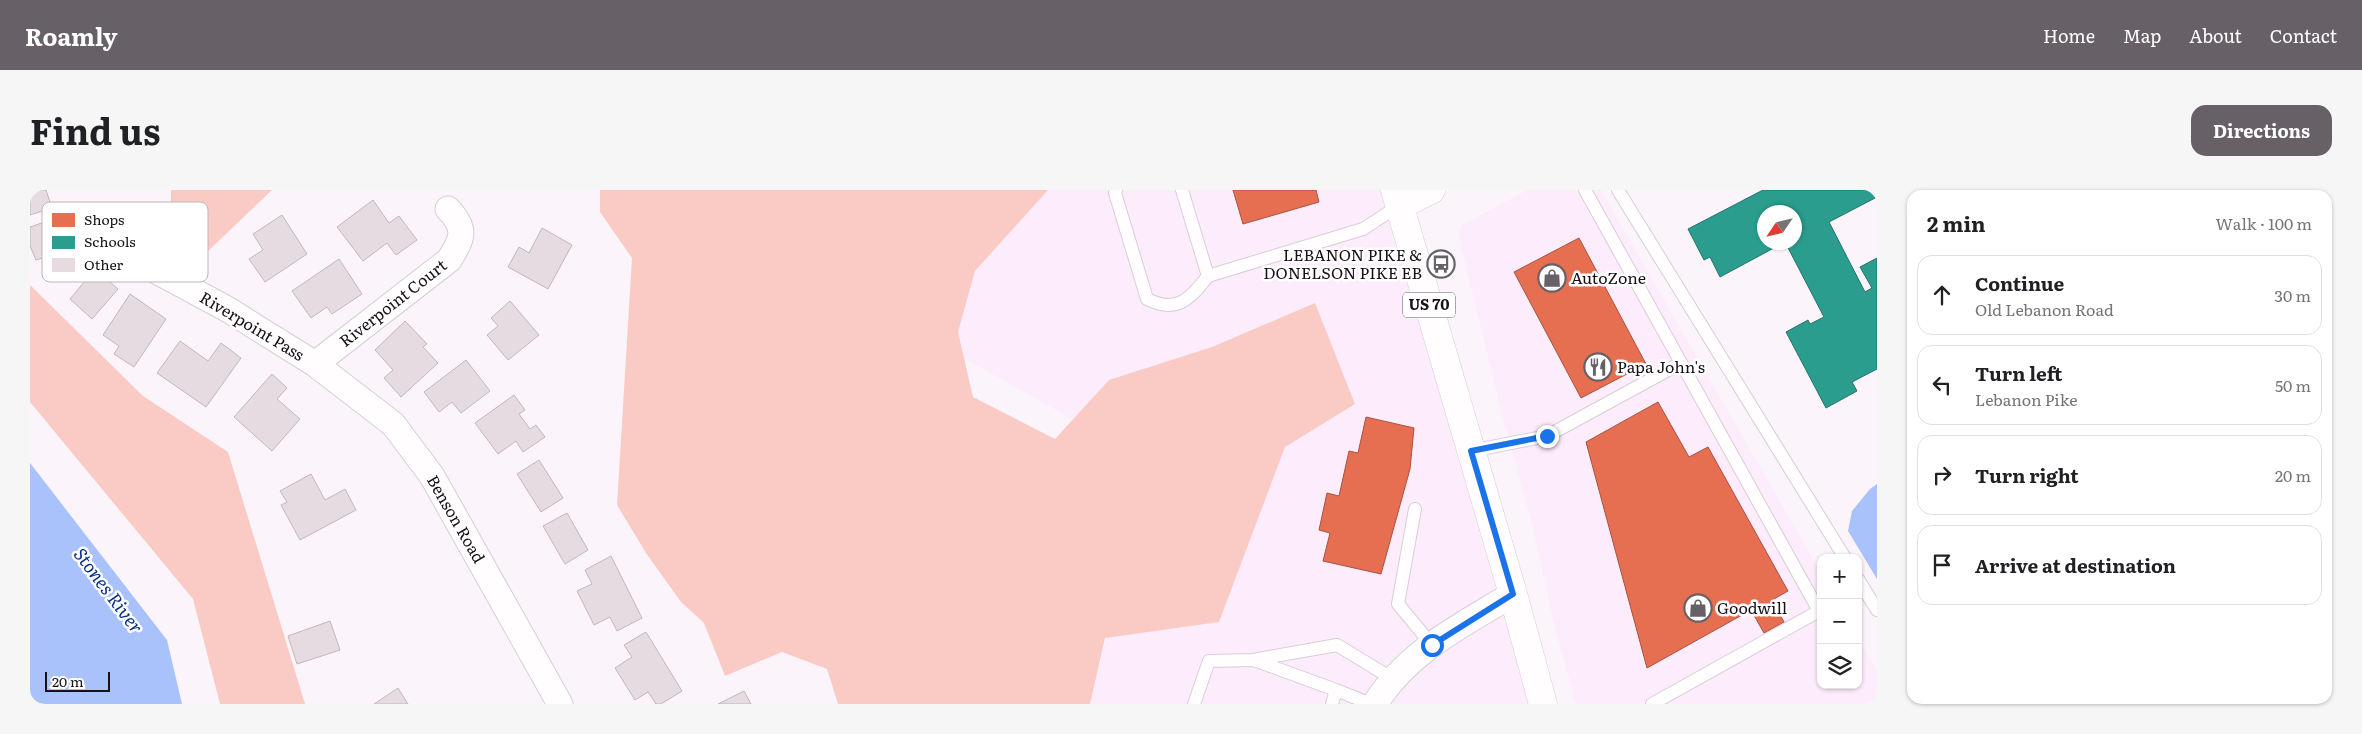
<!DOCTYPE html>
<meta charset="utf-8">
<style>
body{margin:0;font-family:Literata,serif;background:#f6f6f6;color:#202124}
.controls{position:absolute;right:15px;bottom:15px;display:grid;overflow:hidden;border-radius:10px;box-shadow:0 1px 4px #0004}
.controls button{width:45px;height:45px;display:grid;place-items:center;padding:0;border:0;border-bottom:1px solid #e0e0e0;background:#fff;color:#202124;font:25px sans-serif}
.compass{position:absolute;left:1727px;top:15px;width:45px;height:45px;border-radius:50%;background:#fff;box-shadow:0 1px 4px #0004;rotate:235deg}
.scale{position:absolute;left:15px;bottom:12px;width:65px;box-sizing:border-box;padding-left:5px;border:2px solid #171017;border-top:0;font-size:14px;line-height:18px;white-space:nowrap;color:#171017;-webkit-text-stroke:4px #fff;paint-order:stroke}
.stop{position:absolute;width:15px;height:15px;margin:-11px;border:4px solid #1a73e8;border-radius:50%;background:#fff}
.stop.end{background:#1a73e8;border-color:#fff;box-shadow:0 1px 5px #0008}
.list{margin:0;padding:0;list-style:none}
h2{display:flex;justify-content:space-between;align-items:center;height:65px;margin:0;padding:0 20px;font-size:21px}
h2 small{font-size:16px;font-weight:400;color:#757577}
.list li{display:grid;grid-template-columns:32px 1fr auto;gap:15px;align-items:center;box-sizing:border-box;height:80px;margin:0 10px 10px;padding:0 10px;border:1px solid #e0e0e0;border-radius:15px}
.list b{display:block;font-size:19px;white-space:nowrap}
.list p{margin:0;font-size:16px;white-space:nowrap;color:#757577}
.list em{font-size:16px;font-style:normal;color:#757577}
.icon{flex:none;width:28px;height:28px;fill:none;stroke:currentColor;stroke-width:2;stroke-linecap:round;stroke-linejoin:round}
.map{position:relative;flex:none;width:1847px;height:514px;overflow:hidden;border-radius:15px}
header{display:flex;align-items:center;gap:30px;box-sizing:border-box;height:70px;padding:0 25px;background:#676067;color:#fff}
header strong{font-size:24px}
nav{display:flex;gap:28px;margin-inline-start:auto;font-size:18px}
.intro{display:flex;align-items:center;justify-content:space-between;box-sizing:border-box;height:120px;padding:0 30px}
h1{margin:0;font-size:35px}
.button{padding:12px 22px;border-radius:15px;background:#676067;color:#fff;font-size:18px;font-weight:700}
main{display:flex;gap:30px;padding:0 30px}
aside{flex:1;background:#fff;border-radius:15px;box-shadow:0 1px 4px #0004}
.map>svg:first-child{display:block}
.built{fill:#fdedfc}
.forest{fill:#facbc5}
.water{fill:#a9c2fc}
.shops{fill:#e76f51;stroke:#a95240}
.schools{fill:#2a9d8f;stroke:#24736b}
.building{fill:#e5dbe0;stroke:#c1b7bc}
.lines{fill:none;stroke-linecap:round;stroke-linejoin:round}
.lane-casing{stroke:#d6cfd6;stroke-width:14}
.street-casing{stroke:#d6cfd6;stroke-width:27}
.secondary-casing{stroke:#d6cfd6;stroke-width:29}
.primary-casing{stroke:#d6cfd6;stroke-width:29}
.lane{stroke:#fffdfe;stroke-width:12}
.street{stroke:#fffdfe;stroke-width:25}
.secondary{stroke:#fffdfe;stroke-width:28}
.primary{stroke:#fffdfe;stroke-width:28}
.route{stroke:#1a73e8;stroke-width:6}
.labels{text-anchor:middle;stroke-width:5;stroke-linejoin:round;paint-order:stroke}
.shield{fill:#fff;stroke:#5d585d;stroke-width:1}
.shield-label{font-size:15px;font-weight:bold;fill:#171017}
.poi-label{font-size:16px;fill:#171017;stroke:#fff;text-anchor:start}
.street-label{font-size:16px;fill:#171017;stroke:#fff}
.water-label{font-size:18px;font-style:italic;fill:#082f87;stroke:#fff}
.key{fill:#fff;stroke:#b9b7b9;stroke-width:1}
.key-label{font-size:14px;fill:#171017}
</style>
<header>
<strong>Roamly</strong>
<nav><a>Home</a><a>Map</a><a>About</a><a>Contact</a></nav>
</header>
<div class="intro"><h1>Find us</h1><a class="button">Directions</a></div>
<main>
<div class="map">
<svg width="1847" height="514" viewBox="0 0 1847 514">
<rect width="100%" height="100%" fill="#fcf4fb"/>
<!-- built -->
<path class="built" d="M857 0H1401L1370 15 1513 514H1060L1120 273 905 152Z
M1497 0H1571L1791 383V495H1828V448L1847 481V514H1546L1525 439 1502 334 1474 233 1428 44 1432 35Z"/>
<!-- forest -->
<path class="forest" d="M141 0H242L175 64 141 43Z
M570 0H1018L945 81 928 142 943 207 1025 249 1079 190 1182 157 1285 113 1325 214 1255 257 1189 432 1075 448 1060 514H808L797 479 752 462 695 486 674 433 651 412 616 363 587 315 602 68 570 22Z
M0 95 113 206 198 262 275 514H190L163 409 0 212Z"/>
<!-- water -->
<path class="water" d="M0 273 137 450 152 514H0Z
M1847 294V389L1818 341 1822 321 1840 299Z"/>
<!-- shops -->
<path class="shops" d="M1203 0H1286L1289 12 1213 34Z
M1549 48 1616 174 1551 208 1484 82Z
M1628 212 1659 267 1678 257 1758 401 1742 410 1754 432 1734 443 1721 420 1617 478 1556 252Z
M1336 227 1384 238 1380 279 1351 384 1293 371 1300 343 1289 340 1297 303 1309 306 1319 261 1328 263Z"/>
<!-- schools -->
<path class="schools" d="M1733 0H1847V7L1799 32 1835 102 1842 98 1830 77 1847 68V179L1822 192 1827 201 1796 218 1756 142 1778 130 1780 134 1794 127 1755 52H1764V22H1734V52H1755L1690 87 1680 67 1674 70 1658 39Z"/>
<!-- building -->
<path class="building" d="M0 0H16L22 18 0 25Z
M343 10 359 33 369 26 387 50 366 65 357 53 333 71 307 37Z
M252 25 277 64 235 92 219 69 233 60 223 44Z
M32 26 43 58 6 70 0 56V37Z
M512 38 542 55 518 99 478 77 489 57 499 63Z
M309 69 332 104 302 124 297 117 281 128 262 101Z
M65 79 88 99 62 129 40 109Z
M100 104 136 129 104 177 84 164 89 156 73 145Z
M480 111 509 145 478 170 457 145 468 136 461 128Z
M375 131 397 154 393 157 408 173 371 207 354 188 363 180 345 160Z
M150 151 178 171 191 153 211 168 176 217 127 183Z
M436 170 460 201 431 223 422 212 409 222 394 202Z
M242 184 257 198 247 209 270 229 242 261 204 227Z
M484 205 495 220 489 224 500 239 506 235 515 247 493 262 486 251 468 264 445 233Z
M509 270 533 308 511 322 487 284Z
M281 284 295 310 315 299 326 320 270 350 251 315 257 312 250 301Z
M537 323 558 360 535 374 513 336Z
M581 366 612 428 587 441 580 427 564 435 547 401 562 394 555 380Z
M300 431 310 460 267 474 258 446Z
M616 442 652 501 631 514H626L618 502 605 510 585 478 602 467 594 455Z
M368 498 378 514H344Z
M714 501 721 514H688Z"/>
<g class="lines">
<!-- lane casing -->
<g class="lane-casing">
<path id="lane" d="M1086 0 1085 3 1117 109C1147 124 1160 109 1178 86L1333 39 1370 15
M1152 0 1178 86
M1555 0 1789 421 1622 514
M1588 0 1815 368
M1441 261 1517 246 1651 173
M1385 319 1368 414 1402 455
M1828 389 1847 420
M1224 470 1306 500
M1164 514 1179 471 1223 470 1307 455 1363 489
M1302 514 1306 500 1341 514"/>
</g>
<!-- street casing -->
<g class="street-casing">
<path id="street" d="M92 43 104 64 119 77 197 119 285 174 363 234 402 286 530 514
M285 174 419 70C433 48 437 39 418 19
M1345 514C1378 461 1431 436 1483 404"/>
</g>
<!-- secondary casing -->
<g class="secondary-casing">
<path id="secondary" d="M1370 15 1401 0"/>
</g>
<!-- primary casing -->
<g class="primary-casing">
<path id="primary" d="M1365 0 1483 404 1513 514"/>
</g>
<!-- lane -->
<use href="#lane" class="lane"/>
<!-- street -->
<use href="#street" class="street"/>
<!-- secondary -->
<use href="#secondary" class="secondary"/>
<!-- primary -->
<use href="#primary" class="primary"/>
</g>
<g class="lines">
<!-- route -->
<path class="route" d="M1402 455 1483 404 1441 261 1517 246"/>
</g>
<!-- icons -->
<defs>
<g id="bus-ring" transform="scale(1.4375)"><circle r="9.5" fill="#fff" stroke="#676067" stroke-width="1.5"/><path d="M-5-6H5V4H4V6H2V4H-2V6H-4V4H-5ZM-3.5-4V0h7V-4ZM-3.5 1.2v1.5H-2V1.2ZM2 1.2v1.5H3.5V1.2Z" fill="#676067"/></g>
<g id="shop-ring" transform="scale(1.4375)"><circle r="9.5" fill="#fff" stroke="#676067" stroke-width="1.5"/><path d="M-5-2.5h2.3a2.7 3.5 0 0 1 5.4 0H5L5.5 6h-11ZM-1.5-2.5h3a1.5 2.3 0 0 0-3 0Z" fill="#676067"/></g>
<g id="restaurant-ring" transform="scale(1.4375)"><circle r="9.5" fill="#fff" stroke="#676067" stroke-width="1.5"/><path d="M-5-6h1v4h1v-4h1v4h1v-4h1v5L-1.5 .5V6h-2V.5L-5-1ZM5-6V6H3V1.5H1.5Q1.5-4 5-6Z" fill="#676067"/></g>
</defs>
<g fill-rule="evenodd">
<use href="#bus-ring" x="1411" y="74"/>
<use href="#shop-ring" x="1522" y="88"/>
<use href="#restaurant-ring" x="1568" y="177"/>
<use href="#shop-ring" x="1668" y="418"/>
</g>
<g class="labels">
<!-- shield labels -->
<rect class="shield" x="1373" y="102.5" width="52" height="25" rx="4"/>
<g class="shield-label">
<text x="1399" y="120">US 70</text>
</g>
<!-- poi labels -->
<g class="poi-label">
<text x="1392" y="71" text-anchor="end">LEBANON PIKE &amp;<tspan x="1392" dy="18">DONELSON PIKE EB</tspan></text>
<text x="1541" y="94">AutoZone</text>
<text x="1587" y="183">Papa John's</text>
<text x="1687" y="424">Goodwill</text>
</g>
<!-- street labels -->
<g class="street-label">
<text transform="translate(363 113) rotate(-38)" y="6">Riverpoint Court</text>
<text transform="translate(222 136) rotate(31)" y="6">Riverpoint Pass</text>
<text transform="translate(426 329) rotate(60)" y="6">Benson Road</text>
</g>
<!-- water labels -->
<g class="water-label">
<text transform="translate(78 401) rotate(53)" y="6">Stones River</text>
</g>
</g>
<!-- legend -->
<rect x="12" y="12" width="166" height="80" rx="8" class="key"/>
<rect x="22" y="23" width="23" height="14" fill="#e76f51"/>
<rect x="22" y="46" width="23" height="13" fill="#2a9d8f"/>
<rect x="22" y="68" width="23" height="14" fill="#e5dbe0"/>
<g class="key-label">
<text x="54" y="35">Shops</text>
<text x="54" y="57">Schools</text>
<text x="54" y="80">Other</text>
</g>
</svg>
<div class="controls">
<button>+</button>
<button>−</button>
<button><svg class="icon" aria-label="layers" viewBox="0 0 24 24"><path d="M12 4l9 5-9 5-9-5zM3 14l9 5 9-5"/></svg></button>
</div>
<svg class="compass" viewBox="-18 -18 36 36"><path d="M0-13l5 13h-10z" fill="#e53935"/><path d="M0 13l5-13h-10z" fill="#757577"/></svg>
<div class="scale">20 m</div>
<div class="stop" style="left:1402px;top:455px"></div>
<div class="stop end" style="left:1517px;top:246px"></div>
</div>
<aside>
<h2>2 min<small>Walk · 100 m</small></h2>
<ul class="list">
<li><svg class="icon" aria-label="ahead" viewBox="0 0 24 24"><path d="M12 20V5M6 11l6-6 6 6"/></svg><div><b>Continue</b><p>Old Lebanon Road</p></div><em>30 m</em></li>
<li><svg class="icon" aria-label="left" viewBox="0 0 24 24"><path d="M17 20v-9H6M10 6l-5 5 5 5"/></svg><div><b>Turn left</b><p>Lebanon Pike</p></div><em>50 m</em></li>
<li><svg class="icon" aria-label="right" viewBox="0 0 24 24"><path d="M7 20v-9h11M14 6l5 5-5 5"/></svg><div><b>Turn right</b></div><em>20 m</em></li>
<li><svg class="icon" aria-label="arrive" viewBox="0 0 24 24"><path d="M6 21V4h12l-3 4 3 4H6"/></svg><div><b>Arrive at destination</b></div></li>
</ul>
</aside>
</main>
